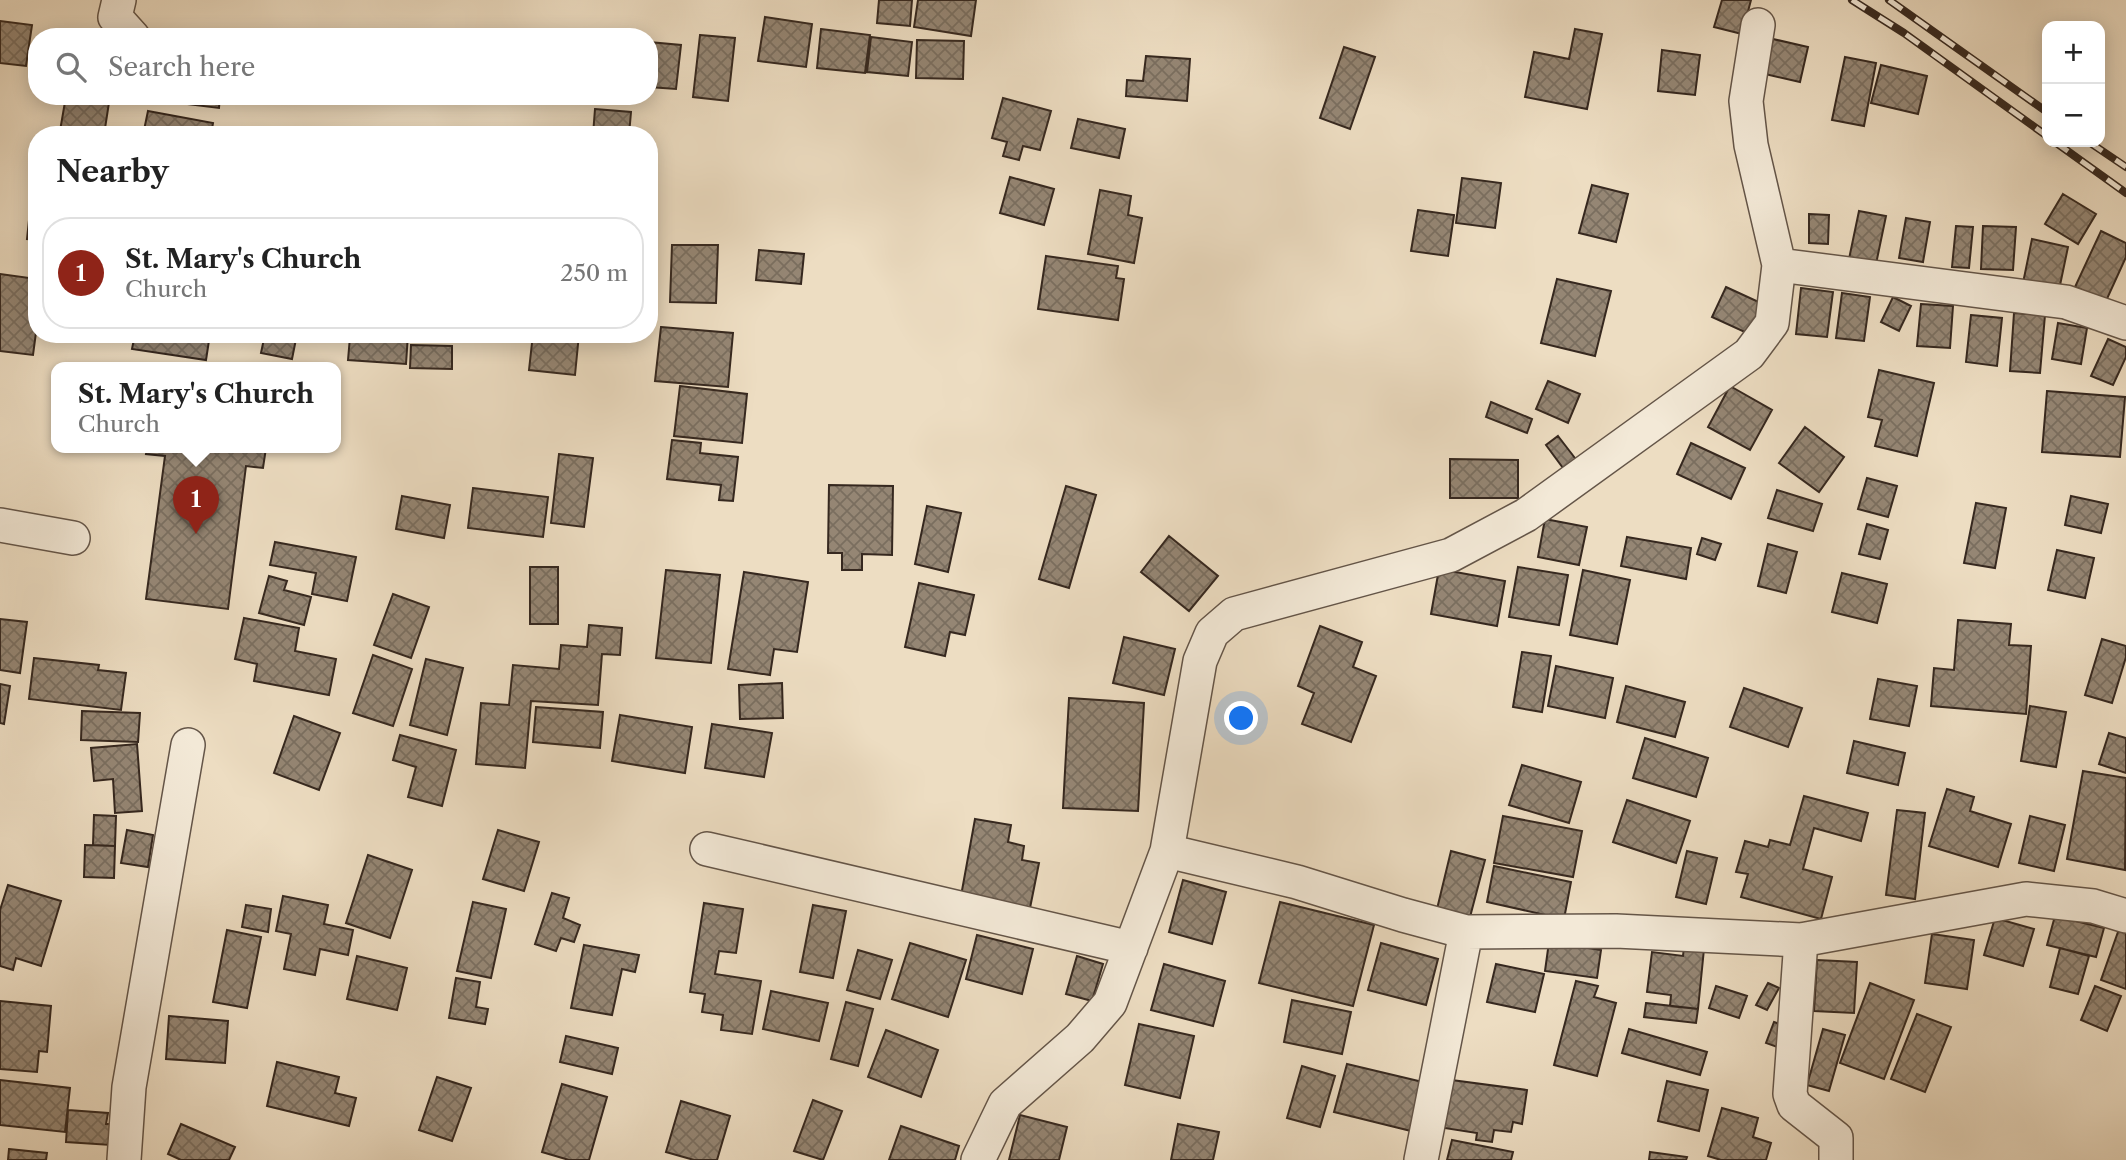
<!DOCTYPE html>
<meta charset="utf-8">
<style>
body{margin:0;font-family:"Libre Caslon Text",serif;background:#f2f2f2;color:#222}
.controls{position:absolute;right:21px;top:21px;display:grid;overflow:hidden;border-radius:14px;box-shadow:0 4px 18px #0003}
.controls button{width:63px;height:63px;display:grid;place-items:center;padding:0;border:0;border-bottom:2px solid #e0e0e0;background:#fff;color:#222;font:35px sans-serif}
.you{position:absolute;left:1242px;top:719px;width:24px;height:24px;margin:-18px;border:5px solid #fff;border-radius:50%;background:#1a73e8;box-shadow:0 0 0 10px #1a73e833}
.badge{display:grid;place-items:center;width:46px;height:46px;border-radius:50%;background:#8f2418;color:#fff;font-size:23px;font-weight:700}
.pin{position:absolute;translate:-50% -58px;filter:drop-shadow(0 2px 4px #0008)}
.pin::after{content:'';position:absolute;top:37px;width:24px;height:21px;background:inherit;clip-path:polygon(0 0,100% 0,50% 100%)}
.popup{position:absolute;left:51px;top:362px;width:290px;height:91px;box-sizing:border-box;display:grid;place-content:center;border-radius:14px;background:#fff;filter:drop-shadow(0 2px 5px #0005);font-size:23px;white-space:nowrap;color:#767676}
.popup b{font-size:26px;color:#222}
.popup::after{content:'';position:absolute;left:50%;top:100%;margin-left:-14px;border:14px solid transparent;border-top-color:#fff}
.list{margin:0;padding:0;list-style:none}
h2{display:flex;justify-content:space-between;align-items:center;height:91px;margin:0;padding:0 28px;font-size:30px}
h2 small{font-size:23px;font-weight:400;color:#767676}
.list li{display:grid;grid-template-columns:46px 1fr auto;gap:21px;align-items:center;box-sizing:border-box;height:112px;margin:0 14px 14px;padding:0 14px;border:2px solid #e0e0e0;border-radius:28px}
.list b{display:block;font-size:26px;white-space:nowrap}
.list p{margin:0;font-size:23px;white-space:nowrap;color:#767676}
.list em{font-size:23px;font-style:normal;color:#767676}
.icon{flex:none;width:38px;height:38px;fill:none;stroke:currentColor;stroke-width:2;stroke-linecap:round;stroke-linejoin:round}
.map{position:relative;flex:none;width:2126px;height:1160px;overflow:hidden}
.search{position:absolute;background:#fff;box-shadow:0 4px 18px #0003;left:28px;top:28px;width:630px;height:77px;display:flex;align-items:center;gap:18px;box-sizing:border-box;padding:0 24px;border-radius:28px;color:#767676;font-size:26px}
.panel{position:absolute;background:#fff;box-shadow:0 4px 18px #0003;left:28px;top:126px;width:630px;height:217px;border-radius:28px}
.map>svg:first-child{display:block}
.building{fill:url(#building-cross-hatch);stroke:#36281f;stroke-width:2}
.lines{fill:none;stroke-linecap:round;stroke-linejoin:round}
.street-casing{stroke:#645548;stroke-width:36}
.street{stroke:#f3e9d7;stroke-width:33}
.rail-casing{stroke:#36281f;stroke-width:8}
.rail{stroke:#f3e9d7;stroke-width:5;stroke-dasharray:16;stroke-linecap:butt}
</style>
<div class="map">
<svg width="2126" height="1160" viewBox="0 0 2126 1160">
<defs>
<pattern id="building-cross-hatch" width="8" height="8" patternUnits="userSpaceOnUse" patternTransform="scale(1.75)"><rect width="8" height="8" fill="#958674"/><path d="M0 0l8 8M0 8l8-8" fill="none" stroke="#7a6e5f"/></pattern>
</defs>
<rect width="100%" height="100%" fill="#edddc2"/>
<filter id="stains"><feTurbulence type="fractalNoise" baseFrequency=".00286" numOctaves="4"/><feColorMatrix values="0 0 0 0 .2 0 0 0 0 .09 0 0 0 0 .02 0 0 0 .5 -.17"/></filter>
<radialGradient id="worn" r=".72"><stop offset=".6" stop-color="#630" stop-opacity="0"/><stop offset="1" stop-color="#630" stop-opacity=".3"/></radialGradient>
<!-- building -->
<path class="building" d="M879 0H912L910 26 877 23Z
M918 0H976L971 36 914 27Z
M1722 0H1751L1742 34 1714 27Z
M765 17 812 24 806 67 758 61Z
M0 21 32 25 26 66 0 63Z
M821 29 870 35 865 73 817 68Z
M1575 29 1602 34 1587 109 1525 97 1534 52 1569 59Z
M700 35 735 38 728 101 693 97Z
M871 37 912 42 908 76 867 72Z
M1773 39 1808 47 1800 82 1765 74Z
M917 40 964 41 963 79 916 78Z
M649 42 681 45 676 89 649 87Z
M1344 47 1375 57 1350 129 1320 118Z
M1662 50 1700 55 1695 95 1658 91Z
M1146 56 1190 59 1187 101 1126 96 1127 80 1143 81Z
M1845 57 1876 63 1864 126 1832 120Z
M1881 65 1927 76 1918 114 1871 103Z
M66 96H110L104 135H85L60 131Z
M179 96H220L219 108 178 103Z
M1003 98 1051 111 1040 150 1023 146 1019 160 1003 156 1007 142 992 138Z
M595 109 631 112 629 135H593Z
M148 111 213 123 211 135H143Z
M1078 119 1125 129 1119 158 1071 148Z
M1010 177 1054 189 1044 225 1000 213Z
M1462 178 1501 183 1495 228 1456 223Z
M1592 185 1628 194 1616 242 1579 233Z
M1100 190 1131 196 1128 215 1142 218 1134 263 1088 254Z
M2063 194 2096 214 2078 244 2045 224Z
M31 201H37V240L27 239Z
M1418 210 1454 215 1448 256 1411 251Z
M1859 211 1886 216 1876 264 1849 259Z
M1809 214 1829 215 1828 244 1809 243Z
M1906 218 1930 222 1923 262 1899 258Z
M1956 226 1973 227 1969 268 1952 267Z
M1983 226 2016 227 2013 270 1981 269Z
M2101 231 2126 243V257L2106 301 2075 287Z
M2032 239 2068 247 2059 290 2023 283Z
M672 245H718L716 303 670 302Z
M759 250 804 254 801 284 756 280Z
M1046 256 1118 266 1116 278 1124 279 1118 320 1038 309Z
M0 274 37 279V325L33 355 0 351Z
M1557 279 1611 291 1595 356 1541 343Z
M1726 287 1763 304 1749 334 1712 317Z
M1801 288 1833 292 1827 337 1796 334Z
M1842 293 1870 297 1864 341 1836 338Z
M1893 297 1911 306 1899 331 1881 322Z
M1921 304 1953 306 1950 348 1917 346Z
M2014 313 2045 315 2040 373 2010 371Z
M1971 315 2002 318 1997 366 1966 362Z
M2058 323 2087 328 2081 364 2052 359Z
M661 327 733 333 728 387 655 381Z
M135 334H210L206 360 132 349Z
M265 334H297L292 359 261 353Z
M364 334H408L406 364 348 360 350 337 363 338Z
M533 334H579L575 375 529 370Z
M2108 339 2126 347V357L2113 385 2091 376Z
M411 345 452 346V369L410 368Z
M1879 370 1934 383 1917 456 1875 446 1882 420 1868 417Z
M1548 381 1580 394 1568 423 1536 409Z
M680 386 747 394 742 443 674 436Z
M1730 386 1772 410 1750 450 1708 427Z
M2047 391 2125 397 2120 457 2042 452Z
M1491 402 1532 419 1527 433 1486 417Z
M1805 427 1844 457 1819 492 1779 463Z
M1558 436 1578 462 1566 472 1546 445Z
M672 440 701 443 700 453 738 457 733 501 719 500 721 485 667 479Z
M1691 443 1745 468 1731 499 1677 474Z
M147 448H266L263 468 246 466 228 609 146 599 165 456 146 454Z
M559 454 593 458 584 527 551 523Z
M1450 459 1518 460V498H1450Z
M1867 478 1897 486 1888 517 1858 509Z
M829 485 893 486 892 555 862 554V570H842V553H828Z
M1066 486 1096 495 1069 588 1039 579Z
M473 488 548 497 543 537 468 528Z
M1777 490 1822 504 1813 531 1768 518Z
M402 496 450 505 444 538 396 529Z
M2071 496 2108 504 2101 533 2065 525Z
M1976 503 2006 508 1995 568 1964 563Z
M927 506 961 513 948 572 915 564Z
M1545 519 1587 527 1579 565 1538 557Z
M1867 524 1888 530 1880 559 1859 554Z
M1169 536 1218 576 1189 611 1141 572Z
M1627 537 1691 548 1686 579 1621 566Z
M1702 538 1721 544 1715 560 1697 554Z
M275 542 356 557 347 601 312 594 316 573 270 565Z
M1768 544 1797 552 1786 593 1758 586Z
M2057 550 2094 558 2085 598 2048 590Z
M530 567H558V624H530Z
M1518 567 1568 575 1559 625 1509 617Z
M1439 569 1505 581 1497 626 1431 614Z
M666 570 720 575 711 663 656 658Z
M1583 570 1630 580 1617 644 1570 635Z
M744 572 808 582 797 652 774 649 770 675 728 669Z
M1842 573 1887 584 1877 623 1832 612Z
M269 576 287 581 284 590 311 597 304 625 259 613Z
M919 583 974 595 965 635 950 632 945 656 905 647Z
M393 594 429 607 411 658 374 645Z
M244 618 299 628 295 651 336 659 329 695 254 681 257 664 235 659Z
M0 619 27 622 20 673 0 670Z
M1958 620 2011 624 2009 645 2031 646 2026 714 1931 706 1934 668 1954 670Z
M589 625 622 628 620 655 602 654 598 705 531 701 525 768 476 764 481 703 509 705 513 665 559 669 561 645 587 647Z
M1320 626 1362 642 1353 667 1376 676 1351 742 1302 724 1314 693 1298 686Z
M1124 637 1175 649 1164 695 1113 683Z
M2102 639 2126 646V657L2112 703 2085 695Z
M1522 652 1551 656 1542 712 1513 707Z
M373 655 412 669 393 726 353 713Z
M34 658 99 665 98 670 126 673 121 710 29 699Z
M426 659 463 668 447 735 410 725Z
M1556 666 1613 678 1605 718 1548 706Z
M1878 679 1917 686 1909 726 1870 719Z
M782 683 783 718 740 719 739 685Z
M0 684 10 686 4 724 0 723Z
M1626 686 1685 702 1675 737 1617 722Z
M1744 688 1802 708 1788 747 1730 727Z
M1069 698 1144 703 1138 811 1063 808Z
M2030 706 2066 712 2056 767 2021 761Z
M536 707 603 712 600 748 533 742Z
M82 711 140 713 138 742 81 740Z
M620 715 692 727 685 773 612 761Z
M294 716 340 733 319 790 274 773Z
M712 724 772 733 764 777 705 768Z
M2109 733 2126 738V773L2099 764Z
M400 735 456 750 442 806 408 797 416 767 393 760Z
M1645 738 1708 758 1696 797 1633 778Z
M1854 741 1905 753 1898 785 1847 773Z
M137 744 142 811 115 813 113 779 94 781 91 748Z
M1522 765 1581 782 1569 823 1509 805Z
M2083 771 2126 778 2125 870 2067 859Z
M1947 789 1974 797 1970 811 2011 824 1998 867 1929 846Z
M1804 796 1868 813 1861 841 1814 828 1803 869 1832 877 1821 919 1741 897 1748 874 1736 872 1745 841 1768 847 1770 840 1790 845Z
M1627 800 1690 821 1676 863 1613 842Z
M1897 810 1925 813 1915 899 1886 895Z
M94 815 116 816 115 846 93 845Z
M1503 816 1582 831 1573 877 1494 863Z
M2030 816 2065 825 2054 871 2019 863Z
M975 819 1011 825 1008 842 1024 846 1022 860 1039 863 1030 908 961 896Z
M127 830 153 835 148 867 121 863Z
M498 830 539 842 524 891 483 879Z
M85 845 115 846 114 878 84 877Z
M1451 851 1485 860 1470 917 1437 909Z
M1687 851 1717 858 1706 904 1676 897Z
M368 855 412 870 390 938 346 923Z
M1494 866 1571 882 1564 919 1487 902Z
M1183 880 1226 892 1212 944 1169 932Z
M8 885 61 901 41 966 16 958 13 970 0 966V910Z
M552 893 569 898 563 918 580 925 574 942 561 938 556 951 535 944Z
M283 896 328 905 324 924 353 930 348 955 320 949 315 975 284 969 291 934 276 931Z
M473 902 506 909 491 978 457 971Z
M1280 902 1374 925 1353 1006 1259 983Z
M704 903 743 909 736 953 719 951 715 974 761 981 752 1034 721 1030 723 1015 702 1012 705 994 690 992Z
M246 905 271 909 268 932 242 927Z
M813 905 846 911 833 978 800 972Z
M2055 916 2104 928 2096 957 2047 945Z
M1995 918 2034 929 2023 966 1984 955Z
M2119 929 2126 932V989L2101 980Z
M227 930 261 937 247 1008 213 1002Z
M1932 934 1974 940 1967 989 1925 983Z
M977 935 1033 949 1022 994 966 979Z
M1549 942 1601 950 1597 978 1545 971Z
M910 943 966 960 948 1017 892 999Z
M1381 943 1438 959 1426 1005 1368 990Z
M584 945 639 955 635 972 622 969 612 1015 571 1008Z
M1684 947 1704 949 1698 1009 1670 1006 1671 995 1647 992 1652 952 1683 956Z
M2060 948 2089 956 2078 994 2050 987Z
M858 950 892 960 880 999 847 990Z
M357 956 407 968 397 1010 347 999Z
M1077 956 1103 964 1092 1001 1066 994Z
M1817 960 1857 962 1854 1013 1814 1011Z
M1164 964 1225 981 1213 1026 1151 1010Z
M1496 964 1544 974 1535 1012 1487 1002Z
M456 978 480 982 476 1007 488 1009 485 1024 449 1018Z
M1576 981 1598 986 1594 997 1616 1003 1597 1076 1554 1065Z
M1768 983 1779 988 1767 1010 1756 1005Z
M1870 983 1914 1000 1884 1079 1840 1063Z
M1716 986 1747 996 1739 1018 1709 1008Z
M2095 986 2121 996 2107 1031 2081 1020Z
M771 991 828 1003 819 1041 763 1029Z
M1292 1000 1351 1012 1342 1054 1284 1042Z
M0 1001 51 1006 47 1052 39 1051 37 1072 0 1069Z
M846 1002 873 1009 858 1066 831 1059Z
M1646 1003 1698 1009 1696 1023 1644 1017Z
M1917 1014 1951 1027 1925 1092 1891 1079Z
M169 1016 228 1021 225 1063 166 1059Z
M1774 1022 1788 1027 1780 1048 1766 1043Z
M1139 1024 1194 1036 1180 1098 1125 1085Z
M1629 1029 1707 1052 1700 1075 1622 1053Z
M1823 1029 1845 1035 1829 1091 1807 1085Z
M886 1030 938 1050 921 1097 868 1077Z
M566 1036 618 1048 612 1074 560 1062Z
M277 1062 339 1077 335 1093 356 1098 349 1126 267 1106Z
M1347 1064 1427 1083 1415 1132 1334 1112Z
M1302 1066 1335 1076 1320 1127 1287 1118Z
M437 1077 471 1088 452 1141 419 1130Z
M1444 1079 1527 1090 1522 1124 1513 1122 1511 1132 1494 1130 1492 1142 1476 1140 1477 1133 1438 1127Z
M0 1080 70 1088 65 1132 0 1125Z
M1667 1081 1708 1090 1699 1131 1658 1121Z
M562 1084 607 1097 589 1160H569L542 1152Z
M813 1100 842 1111 823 1160 794 1151Z
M681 1101 730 1116 717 1160H694L666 1152Z
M1722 1108 1758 1118 1753 1137 1771 1143 1766 1160H1721L1708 1156Z
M68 1110 108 1113 106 1124H112L111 1145 66 1142Z
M1020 1115 1067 1127 1059 1160H1009Z
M181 1124 235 1147 229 1160H181L168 1154Z
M1178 1124 1219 1132 1213 1160H1171Z
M901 1126 959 1146 955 1160H889Z
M1452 1140 1513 1152 1511 1160H1447Z
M9 1149 47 1153 46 1160H8Z
M1650 1152 1687 1157 1686 1160H1649Z"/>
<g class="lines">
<!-- street casing -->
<g class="street-casing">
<path id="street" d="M119 0 115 17 133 37
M1779 265 2066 302 2126 323
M0 525 73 538
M707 849 1131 948
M1167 851 1200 661 1212 633 1234 614 1451 555 1526 515 1749 354 1772 323 1779 265 1751 145 1746 101 1758 25
M1801 940 1790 1094 1794 1105 1836 1138V1160
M124 1160 129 1087 188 745
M978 1160 1005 1104 1080 1038 1110 1003 1167 851 1297 882 1403 915 1466 932 1616 931 1801 940 2026 899 2093 906 2126 916
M1421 1160 1466 932"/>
</g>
<!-- street -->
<use href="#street" class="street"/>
<!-- rail casing -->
<g class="rail-casing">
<path id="rail" d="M1852 0 1904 33 2047 136
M1889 0 2047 112
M2055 142 2126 193
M2089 142 2126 167"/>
</g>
<!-- rail -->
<use href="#rail" class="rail"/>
</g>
<rect width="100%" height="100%" filter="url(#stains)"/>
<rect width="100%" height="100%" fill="url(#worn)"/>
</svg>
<div class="controls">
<button>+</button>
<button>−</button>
</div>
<div class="you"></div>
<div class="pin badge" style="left:196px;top:534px">1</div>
<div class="popup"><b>St. Mary's Church</b>Church</div>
<div class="search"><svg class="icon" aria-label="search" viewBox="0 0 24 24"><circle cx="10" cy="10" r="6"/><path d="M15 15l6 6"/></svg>Search here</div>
<section class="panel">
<h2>Nearby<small></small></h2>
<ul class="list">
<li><span class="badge">1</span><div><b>St. Mary's Church</b><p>Church</p></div><em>250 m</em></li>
</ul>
</section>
</div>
